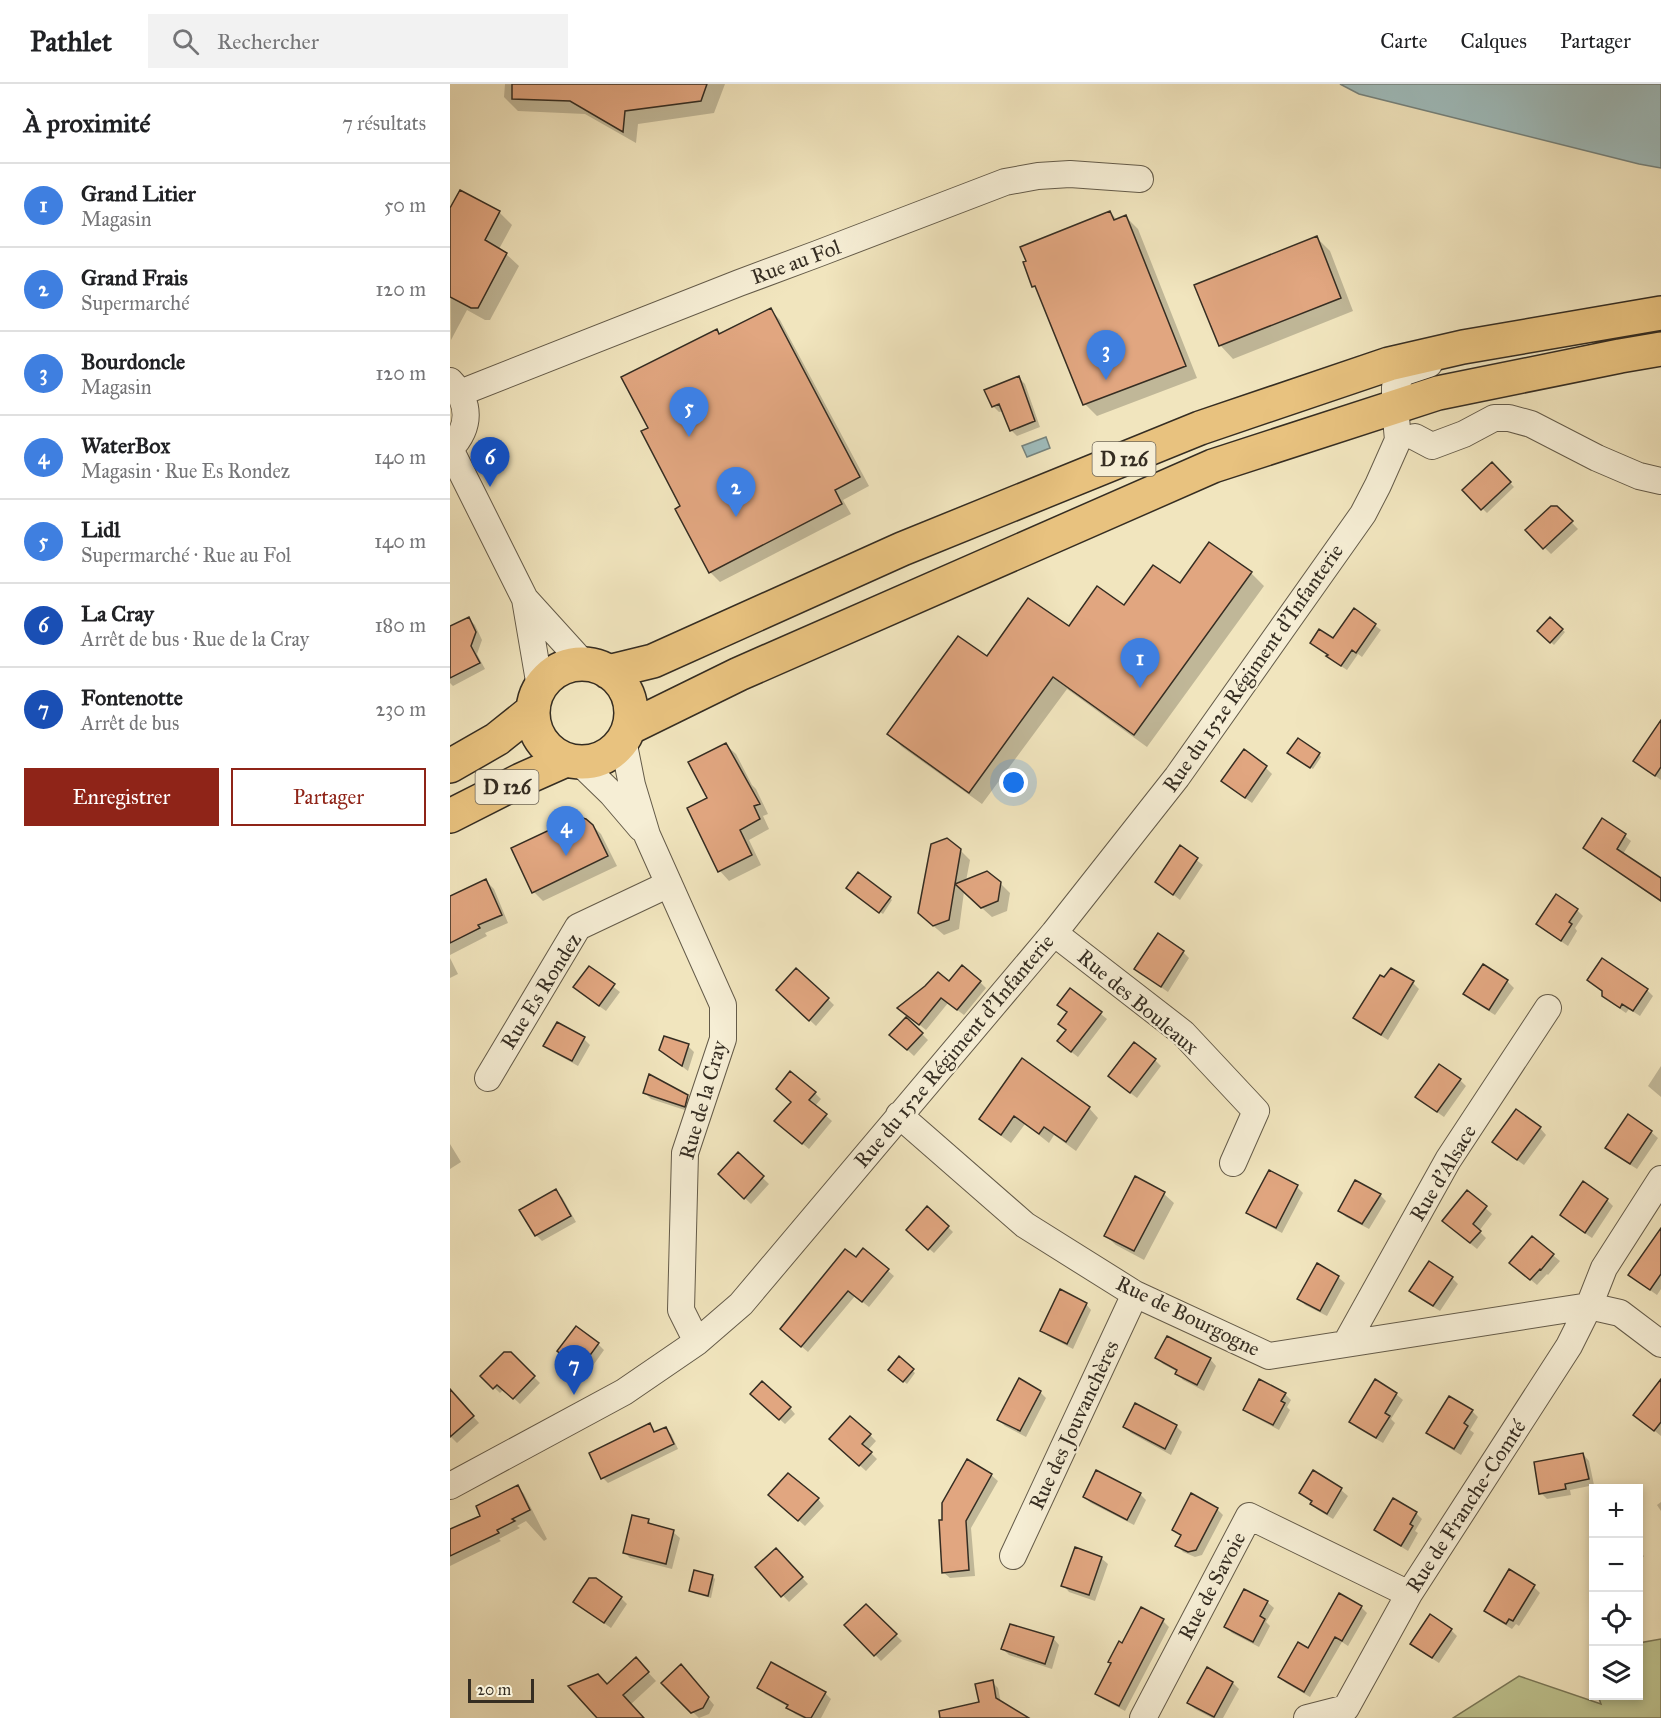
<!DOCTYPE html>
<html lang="fr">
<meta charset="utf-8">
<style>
body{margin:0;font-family:"IM FELL Great Primer",serif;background:#f2f2f2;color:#202124}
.controls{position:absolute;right:18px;bottom:18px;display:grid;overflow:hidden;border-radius:0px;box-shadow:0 3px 9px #0003}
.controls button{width:54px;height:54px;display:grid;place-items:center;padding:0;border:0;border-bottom:2px solid #e0e0e0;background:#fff;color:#202124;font:30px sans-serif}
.scale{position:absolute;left:18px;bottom:15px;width:66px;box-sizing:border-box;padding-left:6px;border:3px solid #352d22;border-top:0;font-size:16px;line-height:21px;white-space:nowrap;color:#352d22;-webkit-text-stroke:4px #f6eed5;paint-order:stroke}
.you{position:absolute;left:564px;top:699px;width:21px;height:21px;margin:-15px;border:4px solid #fff;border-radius:50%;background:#1a73e8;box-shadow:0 0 0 9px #1a73e833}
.badge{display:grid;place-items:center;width:39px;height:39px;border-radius:50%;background:#8f2418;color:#fff;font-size:20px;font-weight:700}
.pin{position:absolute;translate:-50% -50px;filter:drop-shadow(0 2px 3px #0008)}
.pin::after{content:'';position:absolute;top:32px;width:21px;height:18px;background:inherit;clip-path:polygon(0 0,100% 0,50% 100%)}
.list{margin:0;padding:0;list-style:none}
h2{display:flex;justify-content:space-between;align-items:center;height:78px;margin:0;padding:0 24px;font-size:26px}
h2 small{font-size:20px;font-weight:400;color:#757577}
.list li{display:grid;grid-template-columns:39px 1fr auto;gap:18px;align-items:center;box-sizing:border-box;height:84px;padding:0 24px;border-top:2px solid #e0e0e0}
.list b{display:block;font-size:22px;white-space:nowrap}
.list p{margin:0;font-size:20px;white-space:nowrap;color:#757577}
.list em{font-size:20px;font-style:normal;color:#757577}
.actions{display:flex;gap:12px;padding:18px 24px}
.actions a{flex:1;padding:14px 0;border:2px solid #8f2418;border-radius:0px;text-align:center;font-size:21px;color:#8f2418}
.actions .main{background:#8f2418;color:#fff}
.icon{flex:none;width:33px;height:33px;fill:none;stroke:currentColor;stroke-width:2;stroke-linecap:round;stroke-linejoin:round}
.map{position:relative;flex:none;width:1211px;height:1634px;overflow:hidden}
header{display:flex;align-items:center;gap:36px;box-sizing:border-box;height:84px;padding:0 30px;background:#fff;border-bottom:2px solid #e0e0e0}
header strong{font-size:28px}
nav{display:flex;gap:33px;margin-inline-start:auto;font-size:21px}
.search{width:420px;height:54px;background:#f2f2f2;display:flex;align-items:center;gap:15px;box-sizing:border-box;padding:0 21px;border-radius:0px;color:#757577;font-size:22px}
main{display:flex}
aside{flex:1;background:#fff}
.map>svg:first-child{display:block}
.green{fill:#bec38f;stroke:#7a7858;stroke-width:1.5}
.water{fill:#9fbcbc;stroke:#75837e;stroke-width:1.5}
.shadow{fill:#0003}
.building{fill:#e1a680;stroke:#352d22;stroke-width:1.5}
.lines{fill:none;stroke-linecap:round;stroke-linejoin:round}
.street-casing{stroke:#645b49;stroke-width:28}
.primary-casing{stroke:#352d22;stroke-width:36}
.street{stroke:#f6eed5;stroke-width:26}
.primary{stroke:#e8c27f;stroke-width:33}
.labels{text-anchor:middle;stroke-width:4.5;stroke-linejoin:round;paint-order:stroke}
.shield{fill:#f6eed5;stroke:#6f6758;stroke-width:1.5}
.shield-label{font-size:20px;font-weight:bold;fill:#352d22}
.street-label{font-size:21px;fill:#352d22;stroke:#f6eed5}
</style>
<header>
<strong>Pathlet</strong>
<div class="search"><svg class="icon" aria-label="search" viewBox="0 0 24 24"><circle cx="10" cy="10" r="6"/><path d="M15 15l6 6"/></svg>Rechercher</div>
<nav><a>Carte</a><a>Calques</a><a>Partager</a></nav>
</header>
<main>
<aside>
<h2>À proximité<small>7 résultats</small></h2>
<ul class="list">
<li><span class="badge" style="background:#3f7fe0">1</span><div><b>Grand Litier</b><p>Magasin</p></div><em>50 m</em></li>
<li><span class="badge" style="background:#3f7fe0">2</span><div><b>Grand Frais</b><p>Supermarché</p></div><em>120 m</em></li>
<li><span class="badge" style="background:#3f7fe0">3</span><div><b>Bourdoncle</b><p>Magasin</p></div><em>120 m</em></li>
<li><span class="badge" style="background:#3f7fe0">4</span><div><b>WaterBox</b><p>Magasin · Rue Es Rondez</p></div><em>140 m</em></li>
<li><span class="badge" style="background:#3f7fe0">5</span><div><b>Lidl</b><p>Supermarché · Rue au Fol</p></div><em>140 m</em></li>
<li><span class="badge" style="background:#1a4fb4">6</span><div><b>La Cray</b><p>Arrêt de bus · Rue de la Cray</p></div><em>180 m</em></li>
<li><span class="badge" style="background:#1a4fb4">7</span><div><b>Fontenotte</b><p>Arrêt de bus</p></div><em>230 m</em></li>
</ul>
<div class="actions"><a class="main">Enregistrer</a><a>Partager</a></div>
</aside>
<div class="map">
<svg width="1211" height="1634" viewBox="0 0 1211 1634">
<rect width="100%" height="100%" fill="#f1e5be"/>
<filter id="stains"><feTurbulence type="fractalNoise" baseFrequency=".00333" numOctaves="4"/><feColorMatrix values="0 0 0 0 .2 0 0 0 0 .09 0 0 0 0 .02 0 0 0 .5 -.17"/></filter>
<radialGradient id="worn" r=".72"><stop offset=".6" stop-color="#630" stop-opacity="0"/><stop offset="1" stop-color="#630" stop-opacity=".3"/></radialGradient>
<!-- green -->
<path class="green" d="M1211 1555V1634H1003L1069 1592 1151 1620 1148 1612H1188L1189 1559Z"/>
<!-- water -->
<path class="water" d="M890 0H1211V84L1189 80 909 10Z
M596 353 600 364 577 373 572 362Z"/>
<!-- shadow -->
<path class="shadow" d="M55 0H275L264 29 188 40 186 59 135 30 68 27 54 13Z
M10 108 50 129 62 141 49 165 56 170 69 182 40 236H35L17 226 1 256 0 128Z
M660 128 667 136 676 133 688 145 747 294 647 332 635 320 589 208 584 202Z
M867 154 880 167 903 227 783 275 770 261Z
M321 226 330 236 419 402 393 416 401 430 270 498 260 488 227 425 232 423 200 344 267 247 270 251Z
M569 294 575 300 590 343 567 352 561 346 553 327 549 328 543 322Z
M1042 380 1064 403 1037 429 1014 406Z
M1107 423 1128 445 1101 470 1077 446Z
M801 489 814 502 697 663 617 605 532 720 452 663 439 650 537 574 730 501Z
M904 526 931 546 912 573 908 570 897 586 883 577 879 572 862 559 883 556Z
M18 534 25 541 32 556 27 570 35 585 3 602 0 599V543Z
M1100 535 1115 548 1104 561 1089 547Z
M1211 643V696L1185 677Z
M276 661 286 670 302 701 306 705 318 730 313 732 319 745 299 756 311 781 279 797 270 787 239 725 259 715Z
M869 670 871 673 863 685 842 671Z
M816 684 822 690 802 719 780 703Z
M141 740 151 750 167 782 93 817 84 808Z
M1175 752 1181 757 1173 770 1210 795 1211 793V818L1141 769 1135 763Z
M730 764 753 781 730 816 707 798Z
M510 766 520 776 516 797 550 799 560 809 557 827 542 833 514 808 509 845 494 851 480 839Z
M36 797 44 805 58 839 35 849 37 852 0 871V814Z
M400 806 440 814 442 816 433 830Z
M1127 826 1133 832 1125 844 1127 847 1118 862 1094 846 1088 840Z
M733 868 739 874 718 908 693 891 686 885Z
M0 874 8 890 0 894Z
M1034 882 1058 898 1064 904 1045 931 1021 916 1015 909Z
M139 884 170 908 156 927 131 909Z
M1139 896 1197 906 1203 912 1190 932 1179 925 1176 929 1160 918 1154 911V908Z
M530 898 536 904 514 931 498 919 476 946 456 930 499 899Z
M963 899 969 905 938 956 910 939 905 933Z
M621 906 657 935 628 973 615 963 617 947 610 940 618 929 615 927Z
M334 912 378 915 384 921 366 942Z
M472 950 478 956 464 972 448 957Z
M134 955 140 961 128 982 101 967 95 961Z
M238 962 244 968 238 987 217 971Z
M705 976 711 982 687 1014 666 998Z
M1211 982V1013L1198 1002Z
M1010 996 1016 1002 994 1033 974 1019Z
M195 1009 237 1013 244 1019 241 1028 201 1015Z
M365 1009 371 1015 365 1022 382 1037 359 1065 332 1043Z
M639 1024 648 1034 626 1067 604 1051 599 1059 575 1040 561 1059 540 1044 531 1035Z
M1178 1032 1201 1048 1208 1054 1187 1085 1163 1070 1157 1064Z
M1090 1044 1096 1051 1074 1081 1050 1064Z
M0 1060 11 1078 0 1085Z
M288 1070 319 1100 301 1120 276 1096Z
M847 1103 853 1109 832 1149 804 1134 798 1128Z
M105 1107 112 1113 126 1138 92 1157 86 1151Z
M1017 1108 1042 1130 1029 1147 1036 1154 1027 1165 1000 1143Z
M714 1110 724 1119 694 1176 666 1161 656 1152Z
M930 1111 936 1117 919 1145 896 1133 890 1127Z
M1157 1116 1163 1122 1142 1154 1118 1138 1112 1131Z
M498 1143 503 1148 484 1169 462 1150Z
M1082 1154 1110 1177 1098 1191 1097 1190 1087 1201 1068 1185Z
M414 1166 444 1192 419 1223 405 1212 358 1268 338 1251Z
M1211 1167V1205L1207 1211 1187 1197 1180 1191Z
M888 1193 895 1199 877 1232 855 1221 849 1214Z
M1002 1194 1008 1200 990 1227 967 1213 961 1207Z
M636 1220 641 1226 623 1265 598 1252 592 1246Z
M148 1260 154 1266 137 1290 109 1267Z
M60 1269 90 1299 70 1320 54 1305 50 1309 32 1292Z
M449 1274 465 1289 457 1300 440 1285Z
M707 1274 760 1275 766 1282 754 1307 733 1296 727 1289 728 1288 713 1280Z
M1211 1304V1352L1185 1331Z
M590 1308 596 1314 576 1353 555 1342 549 1336Z
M835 1310 841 1316 837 1323 840 1326 829 1346 801 1331 795 1325Z
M946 1310 953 1316 941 1335 945 1339 933 1359 907 1344 901 1338Z
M0 1315 10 1318 29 1339 7 1359 0 1352Z
M308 1316 340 1324 345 1330 335 1340Z
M1022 1327 1028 1333 1020 1346 1024 1349 1011 1371 985 1355 978 1349Z
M200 1341 206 1349 216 1345 221 1350 228 1365 158 1399 153 1394Z
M726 1342 732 1348 721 1371 681 1349 675 1343Z
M420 1351 426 1357 418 1366 427 1375 416 1387 388 1362Z
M1133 1370 1139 1377 1144 1401 1120 1406 1121 1411 1097 1415 1091 1409Z
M517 1377 541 1391 548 1397 521 1444 525 1492 500 1494 493 1488 494 1437Z
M863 1388 891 1406 898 1412 883 1435 868 1426 861 1420 862 1419 850 1409Z
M68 1403 74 1410 97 1455 94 1457 76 1437 67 1442 70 1444 49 1455 51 1457 0 1482V1446L34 1439Z
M690 1410 696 1416 684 1441 641 1419 634 1413Z
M368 1415 374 1422 355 1442 327 1417Z
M1211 1418V1427L1207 1421Z
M767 1425 773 1431 752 1471 745 1473 733 1468 727 1461 732 1453 724 1446Z
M966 1429 972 1435 965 1447 968 1449 958 1467 932 1451 926 1445Z
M198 1437 204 1442 223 1448 230 1454 222 1485 180 1474 174 1468Z
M1188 1466 1194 1472 1188 1481Z
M332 1472 358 1500 339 1518 307 1484Z
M651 1474 658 1480 645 1517 619 1508 613 1501Z
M263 1493 265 1495 261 1514 243 1509 241 1506Z
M1084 1503 1090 1509 1069 1542 1066 1540 1062 1545 1042 1533 1036 1526Z
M795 1507 817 1518 824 1524 816 1538 820 1542 809 1563 782 1549 776 1543Z
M171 1514 177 1520 161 1544 131 1523Z
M416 1522 452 1557 431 1577 397 1541Z
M911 1523 917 1529 898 1562 892 1558 860 1613 836 1599 829 1593 859 1566Z
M692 1525 713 1537 719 1543 675 1627 653 1615 647 1609Z
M1001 1546 1007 1552 989 1579 969 1566 962 1559Z
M603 1554 609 1561 602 1585 559 1571 553 1565Z
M194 1584 206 1597 180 1621 193 1634H150L157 1602Z
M758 1585 783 1599 789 1605 773 1634H762L745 1625 739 1619Z
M237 1588 264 1621 259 1630 249 1634 213 1599Z
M542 1598 548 1604 551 1619 576 1634H524Z
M309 1604 375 1609 381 1615 371 1634H353L345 1630 337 1622 315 1610Z"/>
<!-- building -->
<path class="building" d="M62 0H257L251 17 175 27 173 48 120 17 62 15Z
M10 106 50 127 35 156 57 169 28 224H21L0 213V124Z
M660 127 664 136 676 131 736 282 633 321 585 202 582 203 573 178 576 177 570 163Z
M867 152 891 214 769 262 744 201Z
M321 224 410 393 385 406 392 420 259 489 225 425 230 422 191 347 198 344 171 293 267 245 269 250Z
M569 292 585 337 560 347 549 320 542 323 534 306Z
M1042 378 1061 398 1031 426 1012 406Z
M1101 422H1107L1123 437 1093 465 1075 446Z
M759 458 802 488 684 651 603 593 519 709 437 650 508 552 537 572 578 514 619 542 647 502 674 521 703 481 730 499Z
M904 524 926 540 906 569 902 566 891 582 876 572 878 571 860 559 869 545 883 554Z
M19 533 26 548 21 562 30 579 0 594V542Z
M1100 533 1113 545 1100 559 1087 547Z
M1211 636V683L1205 692 1183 677Z
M848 654 870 669 860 684 837 669Z
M276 659 310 720 304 722 310 735 290 746 302 771 268 788 237 724 257 714 238 678Z
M794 665 817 682 795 714 771 697Z
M129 733 136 735 143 741 158 772 82 809 61 764 125 734Z
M1152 734 1176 750 1167 765 1211 794V817L1133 764Z
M497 754 511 765 505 800 537 787 551 798 548 817 531 824 505 800 499 836 483 842 468 829 481 760Z
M730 761 748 774 723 811 705 798Z
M408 788 441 813 429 829 396 804Z
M36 795 52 831 28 841 30 844 0 859V812Z
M1106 810 1128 825 1119 838 1122 840 1111 857 1086 840Z
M708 849 734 867 711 903 684 885Z
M1152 874 1198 905 1183 927 1172 920 1170 924 1152 912V907L1137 896Z
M1033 880 1058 896 1039 926 1013 910Z
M512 881 531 897 507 926 491 914 469 941 447 924 475 902 488 888 499 897Z
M139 882 165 900 149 922 123 903Z
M346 884 379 914 359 937 326 906Z
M941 884 964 897 931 951 903 934 930 891 934 893Z
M620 904 652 928 621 968 607 957 616 946 608 940 617 928 607 921Z
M456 933 473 949 457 966 439 951Z
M107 938 135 953 122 977 93 962Z
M214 952 239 960 232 982 209 966Z
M684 958 706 975 680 1009 658 992Z
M572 974 640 1023 616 1058 594 1043 589 1050 564 1032 551 1051 529 1035Z
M989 980 1011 995 987 1028 965 1013Z
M340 987 366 1008 359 1016 377 1030 352 1060 324 1037 341 1018 326 1005Z
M199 990 238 1011 235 1023 193 1009Z
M1066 1025 1091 1043 1067 1076 1042 1058Z
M1178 1030 1202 1047 1180 1080 1155 1064Z
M288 1068 314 1092 294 1115 268 1090Z
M819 1086 848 1101 826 1144 796 1129Z
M685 1092 715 1108 684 1167 654 1152Z
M905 1096 931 1110 912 1140 888 1127Z
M1133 1097 1158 1115 1135 1149 1110 1131Z
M106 1105 121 1132 85 1152 69 1126Z
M1017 1106 1037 1122 1023 1140 1031 1147 1020 1159 992 1137Z
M477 1122 499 1142 478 1166 456 1146Z
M1211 1144V1190L1200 1206 1178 1191Z
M1082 1152 1104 1170 1091 1186 1090 1185 1080 1196 1059 1179Z
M413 1164 439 1185 412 1218 398 1207 351 1263 330 1245 395 1165 406 1173Z
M979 1177 1003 1193 983 1222 959 1207Z
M867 1179 889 1192 870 1227 847 1215Z
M610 1205 637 1219 617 1260 590 1247Z
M126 1242 149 1259 130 1285 107 1267Z
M717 1252 761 1274 747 1301 725 1290 727 1286 705 1274Z
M54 1268H61L85 1292 63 1315 47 1301 43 1305 30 1292Z
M449 1272 464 1285 453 1298 438 1286Z
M569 1294 591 1307 570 1347 547 1336Z
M809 1295 836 1309 831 1317 835 1319 823 1341 793 1326Z
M925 1295 947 1309 935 1329 940 1332 926 1354 899 1338Z
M1211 1295V1338L1204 1347 1183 1331Z
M312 1297 341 1323 329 1336 300 1310Z
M0 1305 24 1332 0 1353Z
M999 1312 1023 1326 1014 1339 1018 1342 1004 1365 976 1349Z
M685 1319 727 1341 715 1365 673 1343Z
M400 1332 421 1350 412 1360 422 1368 409 1382 379 1355Z
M200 1339 204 1348 216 1343 224 1360 151 1395 139 1369Z
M1133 1369 1139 1395 1115 1400 1116 1405 1089 1410 1084 1378Z
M517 1375 542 1390 516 1437 519 1486 492 1489 489 1436H492V1419Z
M646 1386 691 1409 677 1436 633 1413Z
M863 1386 892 1404 877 1430 860 1420 862 1417 849 1409Z
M338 1389 369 1414 348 1437 318 1411Z
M68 1401 80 1426 62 1435 65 1437 47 1446 49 1449 0 1472V1445L30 1432 26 1422Z
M741 1409 768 1424 746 1466 738 1468 725 1462 731 1451 722 1446Z
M943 1414 967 1428 960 1440 963 1442 951 1462 924 1446Z
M182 1431 199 1435 198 1439 224 1446 216 1480 173 1469Z
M625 1463 652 1473 639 1511 611 1502Z
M326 1464 353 1493 331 1513 305 1483Z
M1059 1485 1085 1501 1063 1537 1059 1535 1056 1540 1034 1527Z
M244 1486 263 1491 258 1512 239 1507Z
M139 1494H146L172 1513 154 1539 123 1518Z
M794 1505 818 1517 810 1532 815 1535 803 1558 774 1543Z
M889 1509 912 1522 892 1557 885 1553 854 1608 828 1593 848 1558 858 1564Z
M416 1520 447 1550 424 1572 394 1541Z
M691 1523 714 1535 669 1622 645 1610 661 1579 658 1578 669 1557 672 1559Z
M980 1530 1002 1545 982 1574 960 1560Z
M560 1540 604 1553 595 1580 551 1565Z
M186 1573 199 1588 173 1611 194 1634H147L118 1602 148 1590 157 1600Z
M321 1578 376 1608 361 1634H356L336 1624 338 1621 307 1604Z
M231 1580 259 1613 253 1624 241 1629 211 1599Z
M757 1583 783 1598 764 1633 737 1619Z
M543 1596 546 1614 579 1634H490L489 1627 529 1618 525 1600Z"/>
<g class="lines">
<!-- street casing -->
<g class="street-casing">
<path id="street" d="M0 297C21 319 21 343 0 365
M10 309 289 199 367 170 555 98 588 92 620 90 690 95
M965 353 982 362 1014 350 1044 334H1059L1081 340 1147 374 1189 392 1211 397
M0 365 75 515 90 603
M75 515 134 580
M173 656 182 701 197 751 273 921V955L235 1069 231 1226 247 1258
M129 678 162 710 191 744
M604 849 733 949 806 1027 783 1079
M38 994 128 843 219 800
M449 1031 575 1141 685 1210 819 1272 1139 1222 1170 1229 1211 1260
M896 1259 998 1076 1098 924
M0 1402 174 1308 247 1258 291 1220 604 849 727 693 913 430 928 401 948 356 945 323V303L952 289 979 280
M563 1472 685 1210
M693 1634 799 1432 959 1510
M857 1634 896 1624 959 1510 1119 1262 1139 1222 1154 1184 1211 1095"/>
</g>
<!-- primary casing -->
<g class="primary-casing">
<path id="primary" d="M83 629a49 49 0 1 1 98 0a49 49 0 1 1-98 0Z
M158 588 203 577 452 465 750 344 939 280 1013 263 1211 229
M179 644 289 590 763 382 988 309 1170 272 1211 265
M0 682 47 655 82 627
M0 732 71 696 116 676"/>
</g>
<!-- street -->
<use href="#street" class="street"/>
<!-- primary -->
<use href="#primary" class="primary"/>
</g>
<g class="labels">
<!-- shield labels -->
<g class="shield">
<rect x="642.5" y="358" width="63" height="34" rx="4.5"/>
<rect x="25.5" y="686" width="63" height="34" rx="4.5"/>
</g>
<g class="shield-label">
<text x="674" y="382">D 126</text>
<text x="57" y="710">D 126</text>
</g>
<!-- street labels -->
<g class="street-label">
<text transform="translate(346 178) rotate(-20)" y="7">Rue au Fol</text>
<text transform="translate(803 584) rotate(-55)" y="7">Rue du 152e Régiment d'Infanterie</text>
<text transform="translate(91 907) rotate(-58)" y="7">Rue Es Rondez</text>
<text transform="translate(688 918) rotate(40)" y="7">Rue des Bouleaux</text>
<text transform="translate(504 967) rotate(-50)" y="7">Rue du 152e Régiment d'Infanterie</text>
<text transform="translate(253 1016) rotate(-74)" y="7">Rue de la Cray</text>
<text transform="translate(993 1089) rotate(-59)" y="7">Rue d'Alsace</text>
<text transform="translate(738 1232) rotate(26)" y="7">Rue de Bourgogne</text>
<text transform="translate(624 1341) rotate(-65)" y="7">Rue des Jouvanchères</text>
<text transform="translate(1016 1422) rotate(-57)" y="7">Rue de Franche-Comté</text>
<text transform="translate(762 1502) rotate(-62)" y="7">Rue de Savoie</text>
</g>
</g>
<rect width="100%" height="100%" filter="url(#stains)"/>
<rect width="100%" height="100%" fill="url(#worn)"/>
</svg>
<div class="controls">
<button>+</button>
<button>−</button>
<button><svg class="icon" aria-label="locate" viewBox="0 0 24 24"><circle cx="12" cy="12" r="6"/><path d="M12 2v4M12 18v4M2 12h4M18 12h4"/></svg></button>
<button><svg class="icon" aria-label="layers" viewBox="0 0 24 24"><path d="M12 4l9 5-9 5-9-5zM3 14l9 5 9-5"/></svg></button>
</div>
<div class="scale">20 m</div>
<div class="you"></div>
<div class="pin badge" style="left:690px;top:604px;background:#3f7fe0">1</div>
<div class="pin badge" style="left:286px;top:433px;background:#3f7fe0">2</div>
<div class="pin badge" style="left:656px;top:296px;background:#3f7fe0">3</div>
<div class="pin badge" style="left:116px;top:772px;background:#3f7fe0">4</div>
<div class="pin badge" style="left:239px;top:353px;background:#3f7fe0">5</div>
<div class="pin badge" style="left:40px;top:403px;background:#1a4fb4">6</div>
<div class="pin badge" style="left:124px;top:1311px;background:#1a4fb4">7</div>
</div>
</main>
